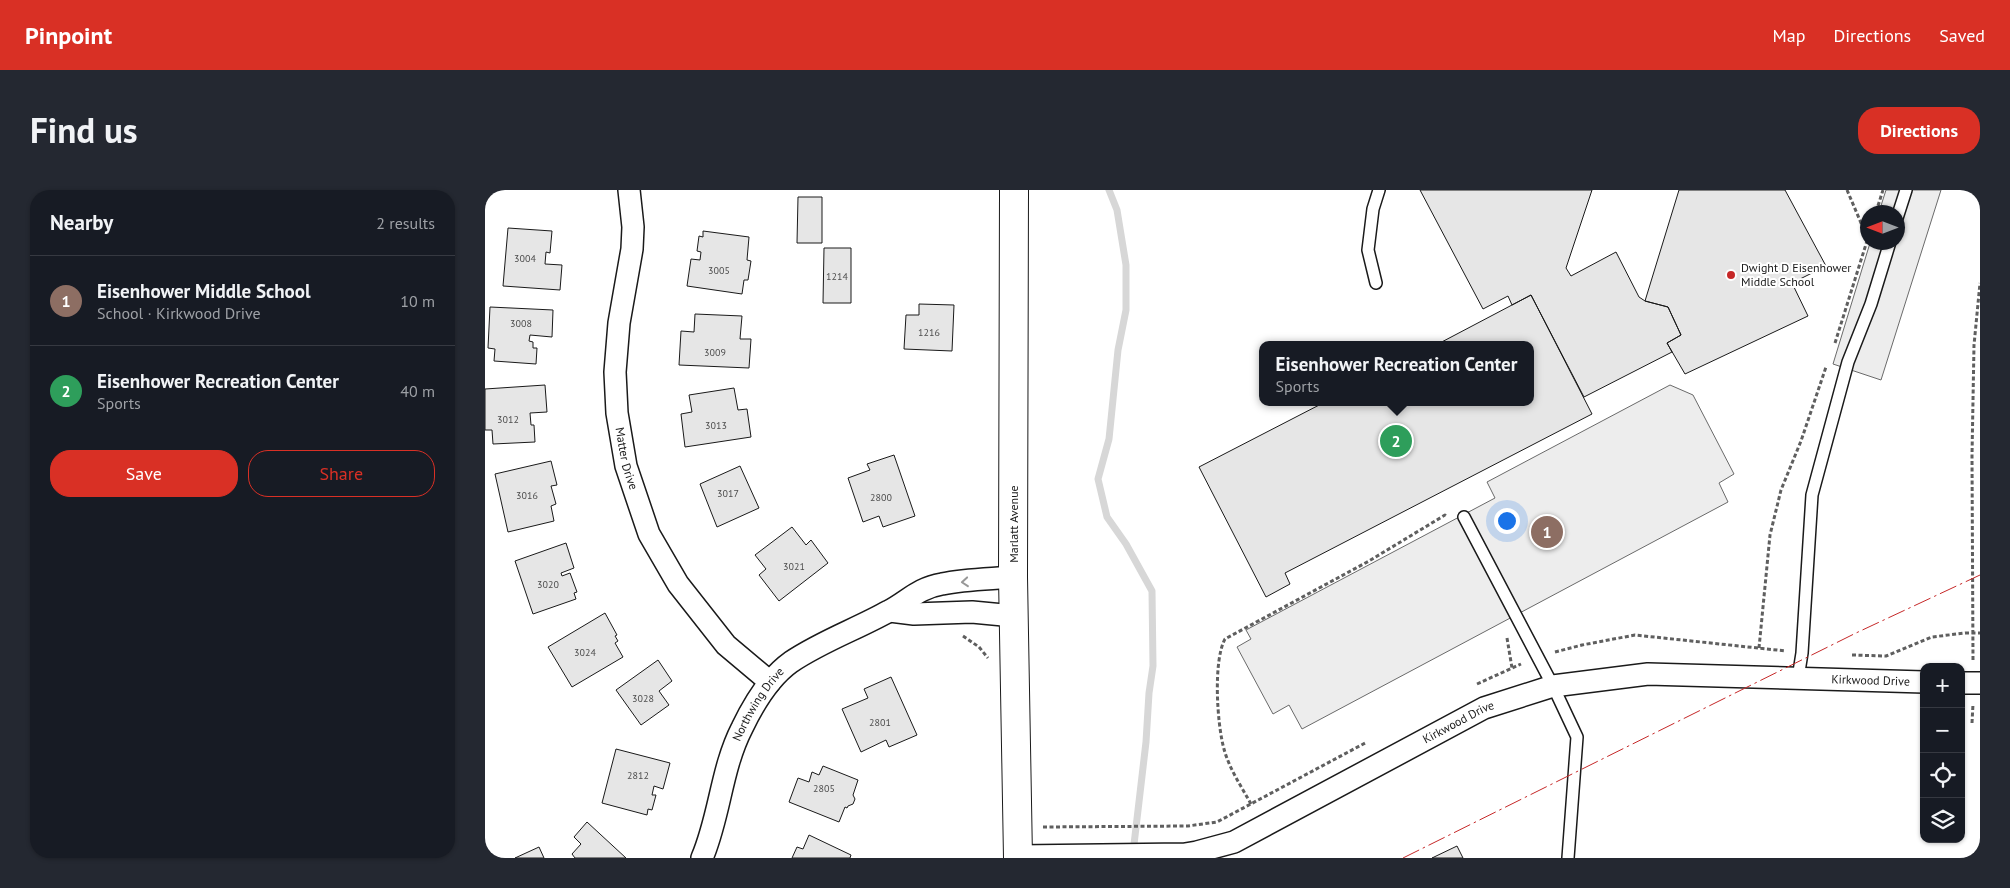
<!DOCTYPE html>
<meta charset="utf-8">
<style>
body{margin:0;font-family:"PT Sans",sans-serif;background:#242831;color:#f1f3f6}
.controls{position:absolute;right:15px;bottom:15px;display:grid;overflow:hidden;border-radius:10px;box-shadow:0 1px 4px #0004}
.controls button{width:45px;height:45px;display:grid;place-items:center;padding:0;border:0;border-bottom:1px solid #363941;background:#171b24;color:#f1f3f6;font:25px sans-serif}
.compass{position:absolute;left:1375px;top:15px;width:45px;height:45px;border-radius:50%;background:#171b24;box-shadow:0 1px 4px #0004;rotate:270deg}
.you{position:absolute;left:1021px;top:330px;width:18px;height:18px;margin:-12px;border:4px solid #fff;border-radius:50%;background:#1a73e8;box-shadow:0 0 0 8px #1a73e833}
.badge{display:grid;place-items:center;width:32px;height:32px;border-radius:50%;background:#d93025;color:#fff;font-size:16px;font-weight:700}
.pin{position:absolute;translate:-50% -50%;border:2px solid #fff;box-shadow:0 1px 5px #0006}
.popup{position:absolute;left:774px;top:151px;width:275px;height:65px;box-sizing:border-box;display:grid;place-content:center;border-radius:10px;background:#171b24;filter:drop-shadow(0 1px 4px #0005);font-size:16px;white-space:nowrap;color:#9ea1a6}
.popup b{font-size:19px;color:#f1f3f6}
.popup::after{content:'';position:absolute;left:50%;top:100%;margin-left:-10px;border:10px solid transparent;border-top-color:#171b24}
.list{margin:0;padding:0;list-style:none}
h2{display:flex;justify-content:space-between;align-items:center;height:65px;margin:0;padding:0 20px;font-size:21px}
h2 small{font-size:16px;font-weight:400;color:#9ea1a6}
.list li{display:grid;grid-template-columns:32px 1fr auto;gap:15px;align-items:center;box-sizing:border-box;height:90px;padding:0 20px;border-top:1px solid #363941}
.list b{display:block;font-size:19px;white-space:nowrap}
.list p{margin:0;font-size:16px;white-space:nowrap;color:#9ea1a6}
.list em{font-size:16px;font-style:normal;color:#9ea1a6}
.actions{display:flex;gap:10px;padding:15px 20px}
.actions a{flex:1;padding:11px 0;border:1px solid #d93025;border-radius:20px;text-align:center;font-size:18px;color:#d93025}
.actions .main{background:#d93025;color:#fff}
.icon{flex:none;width:28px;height:28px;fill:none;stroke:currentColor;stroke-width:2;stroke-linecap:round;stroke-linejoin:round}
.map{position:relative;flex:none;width:1495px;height:668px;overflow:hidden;border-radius:20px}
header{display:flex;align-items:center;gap:30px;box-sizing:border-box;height:70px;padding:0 25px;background:#d93025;color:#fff}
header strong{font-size:24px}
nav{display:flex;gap:28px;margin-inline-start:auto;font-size:18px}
.intro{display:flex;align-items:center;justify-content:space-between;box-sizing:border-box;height:120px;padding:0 30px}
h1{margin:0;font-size:35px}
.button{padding:12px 22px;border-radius:20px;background:#d93025;color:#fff;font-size:18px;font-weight:700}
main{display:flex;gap:30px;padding:0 30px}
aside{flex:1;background:#171b24;border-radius:20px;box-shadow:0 1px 4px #0004}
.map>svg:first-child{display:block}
.built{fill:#ededed;stroke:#6a6a6a}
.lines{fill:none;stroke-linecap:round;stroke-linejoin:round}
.stream{stroke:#d7d7d7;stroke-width:7}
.building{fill:#e6e6e6;stroke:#1a1a1a}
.lane-casing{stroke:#1a1a1a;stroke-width:14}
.street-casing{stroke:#1a1a1a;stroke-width:24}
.secondary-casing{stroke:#1a1a1a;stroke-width:30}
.path{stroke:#5f5f5f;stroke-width:3;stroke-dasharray:4 2.5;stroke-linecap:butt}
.lane{stroke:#fff;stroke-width:11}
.street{stroke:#fff;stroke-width:21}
.secondary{stroke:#fff;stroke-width:28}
.power{stroke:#c62828;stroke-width:1;stroke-dasharray:18 4 2.5 4;stroke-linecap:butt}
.oneway{stroke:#989898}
.poi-dot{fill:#c62828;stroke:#fff;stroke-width:2}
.labels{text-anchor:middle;stroke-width:4;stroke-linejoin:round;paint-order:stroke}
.number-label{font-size:10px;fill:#4d4d4d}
.poi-label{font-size:12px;fill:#1a1a1a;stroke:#fff;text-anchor:start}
.street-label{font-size:12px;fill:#1a1a1a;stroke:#fff}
</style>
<header>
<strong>Pinpoint</strong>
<nav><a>Map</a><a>Directions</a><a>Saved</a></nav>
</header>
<div class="intro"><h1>Find us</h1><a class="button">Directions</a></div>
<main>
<aside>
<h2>Nearby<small>2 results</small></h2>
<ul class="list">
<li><span class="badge" style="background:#8d6e63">1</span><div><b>Eisenhower Middle School</b><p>School · Kirkwood Drive</p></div><em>10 m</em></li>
<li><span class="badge" style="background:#2e9e5b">2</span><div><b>Eisenhower Recreation Center</b><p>Sports</p></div><em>40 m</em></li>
</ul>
<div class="actions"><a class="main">Save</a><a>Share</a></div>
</aside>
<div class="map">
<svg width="1495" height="668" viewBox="0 0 1495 668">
<rect width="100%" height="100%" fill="#fff"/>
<!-- built -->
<path class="built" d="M1401 0H1456L1396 190 1348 174 1385 53 1412 52V22H1394Z
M1185 195 1208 205 1249 284 1234 293 1243 312 817 539 804 515 788 524 752 457 766 449 761 440 1010 308 1002 292Z"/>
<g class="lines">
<!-- stream -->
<path class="stream" d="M624 0 632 20 641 75V120L633 160 624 249 613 289 622 327 641 354 667 401 668 476 664 503 661 552 648 663"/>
</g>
<!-- building -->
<path class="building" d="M935 0H1107L1081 78 1086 86 1131 62 1154 107 1160 111 1183 117 1196 145 1182 153 1187 162 1099 207 1046 105 1027 115 1023 106 998 119Z
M1194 0H1300L1341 76 1307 93 1323 126 1200 184 1182 153 1196 145 1183 117 1160 111Z
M313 7H337V53H312Z
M23 38 67 41 65 63 61 62 60 74 77 75 75 100 18 96Z
M218 41 264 47 262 70 266 71 263 90H259L257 104 202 96 206 69 215 70 216 62 212 61 214 46 218 47Z
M339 58H366V113H338Z
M1046 105 1107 224 800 383 805 394 781 407 714 277 840 212H1045V155H951Z
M434 114 469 115 467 161 419 159 421 125H434Z
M5 117 68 120 67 147 45 145 44 151 48 152V158H52L51 174 9 171 10 159 3 158Z
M210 124 257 126 255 149H266L264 178 194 175 196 141 209 142Z
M60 195 62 222 45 223 46 235H49L50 252 8 254 7 240H0V199Z
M249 198 253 220 262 219 266 247 200 257 196 224 207 222 204 205Z
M409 265 430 326 398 337 394 326 378 332 363 288 385 280 382 274Z
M66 271 72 295 66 296 71 314 66 316 69 331 23 342 10 284Z
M255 276 274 318 232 337 215 294Z
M307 337 321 355 326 350 343 373 294 411 274 385 281 379 270 365Z
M81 353 89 378 76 383 77 386 85 383 92 402 89 403 91 409 48 424 30 371Z
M120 423 132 445 130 446 133 451 130 453 138 467 87 497 63 457Z
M173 470 187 491 174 501 184 515 156 535 131 500Z
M406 487 432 545 404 557 401 550 376 562 357 519 383 508 379 499Z
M131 559 185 573 178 599 169 596 167 605H171L167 620 163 619 162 625 117 613Z
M338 576 373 590 368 605 370 609 368 614 363 616 362 618 360 617 354 632 304 612 313 588 324 592 327 582 334 585Z
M102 632 141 668H90L87 664 96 654 89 647Z
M324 645 366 665 365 668H307L312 657 318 659Z
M972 656 978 668H947Z
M54 657 59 668H30Z"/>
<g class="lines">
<!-- lane casing -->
<g class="lane-casing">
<path id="lane" d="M1412 28 1421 0
M891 93 883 60 888 19 894 0
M979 327 1068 496 1092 547 1083 668
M1313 488 1317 463 1327 305 1363 172 1386 114 1405 52"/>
</g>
<!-- street casing -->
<g class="street-casing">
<g id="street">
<path id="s1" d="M144 0 148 37 147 59 134 133 130 182 132 223 141 276 164 344 193 394 241 455 285 492"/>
<path d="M405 421 429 424 487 422 529 426"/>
<path d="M1476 493H1495"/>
<path id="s2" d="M533 666 700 664 712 662 749 652 999 518 1068 496 1163 484 1439 492"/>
<path id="s3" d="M217 668C235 626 236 579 257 538 268 515 285 487 306 472 337 451 372 439 404 421 423 411 433 398 457 394 480 389 505 389 528 387"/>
</g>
</g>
<!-- secondary casing -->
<g class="secondary-casing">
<path id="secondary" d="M529 0 528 387 533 668"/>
</g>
<!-- path -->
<path class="path" d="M1362 0 1382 47
M1391 22 1398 0
M1350 153 1382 51
M478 446 494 457 503 468
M1022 448 1027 478
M1274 458 1285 345 1296 300 1316 251 1341 177
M1070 462 1097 455 1150 445 1301 461
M1367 465 1401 466 1447 447 1480 443H1495
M1488 470 1487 266 1489 155 1495 93
M992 494 1036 474
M1487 533 1488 514
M766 614C756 596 744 578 739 559 732 534 728 471 740 449L884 371 960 325 962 327
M558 637 703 636 732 632 882 552"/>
<!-- lane -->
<use href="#lane" class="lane"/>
<!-- street -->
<use href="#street" class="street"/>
<!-- secondary -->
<use href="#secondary" class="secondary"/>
<!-- power -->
<path class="power" d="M918 668 1371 443 1495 385"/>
</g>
<!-- one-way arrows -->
<defs><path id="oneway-chevron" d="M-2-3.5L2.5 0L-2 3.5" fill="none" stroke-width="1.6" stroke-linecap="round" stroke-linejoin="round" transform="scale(1.25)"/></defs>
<use class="oneway" href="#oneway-chevron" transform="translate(480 392) rotate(175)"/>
<!-- markers -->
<circle class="poi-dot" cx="1246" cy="85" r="5"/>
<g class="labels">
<!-- number labels -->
<g class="number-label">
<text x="40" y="72">3004</text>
<text x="234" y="84">3005</text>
<text x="352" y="90">1214</text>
<text x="36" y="137">3008</text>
<text x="444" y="146">1216</text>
<text x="230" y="166">3009</text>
<text x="23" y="233">3012</text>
<text x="231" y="239">3013</text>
<text x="243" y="307">3017</text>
<text x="42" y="309">3016</text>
<text x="396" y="311">2800</text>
<text x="309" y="380">3021</text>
<text x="63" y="398">3020</text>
<text x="100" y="466">3024</text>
<text x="158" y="512">3028</text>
<text x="395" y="536">2801</text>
<text x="153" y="589">2812</text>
<text x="339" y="602">2805</text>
</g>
<!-- poi labels -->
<g class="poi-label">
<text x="1256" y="82">Dwight D Eisenhower<tspan x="1256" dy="14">Middle School</tspan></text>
</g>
<!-- street labels -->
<g class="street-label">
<text dy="4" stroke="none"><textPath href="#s1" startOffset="271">Matter Drive</textPath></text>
<text transform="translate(529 334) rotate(-90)" y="4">Marlatt Avenue</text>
<text dy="4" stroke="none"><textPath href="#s2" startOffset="892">Kirkwood Drive</textPath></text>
<text dy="4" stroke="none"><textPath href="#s3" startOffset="165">Northwing Drive</textPath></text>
<text dy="4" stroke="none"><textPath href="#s2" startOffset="472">Kirkwood Drive</textPath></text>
</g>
</g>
</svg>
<div class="controls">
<button>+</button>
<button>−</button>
<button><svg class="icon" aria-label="locate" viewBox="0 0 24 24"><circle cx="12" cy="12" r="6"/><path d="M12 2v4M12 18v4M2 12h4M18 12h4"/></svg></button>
<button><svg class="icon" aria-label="layers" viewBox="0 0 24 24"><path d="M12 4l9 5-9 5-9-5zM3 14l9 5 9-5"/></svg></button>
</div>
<svg class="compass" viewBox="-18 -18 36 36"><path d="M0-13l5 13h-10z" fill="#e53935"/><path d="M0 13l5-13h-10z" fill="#9ea1a6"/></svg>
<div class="you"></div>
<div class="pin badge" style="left:1062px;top:342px;background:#8d6e63">1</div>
<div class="pin badge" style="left:911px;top:251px;background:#2e9e5b">2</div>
<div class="popup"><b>Eisenhower Recreation Center</b>Sports</div>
</div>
</main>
